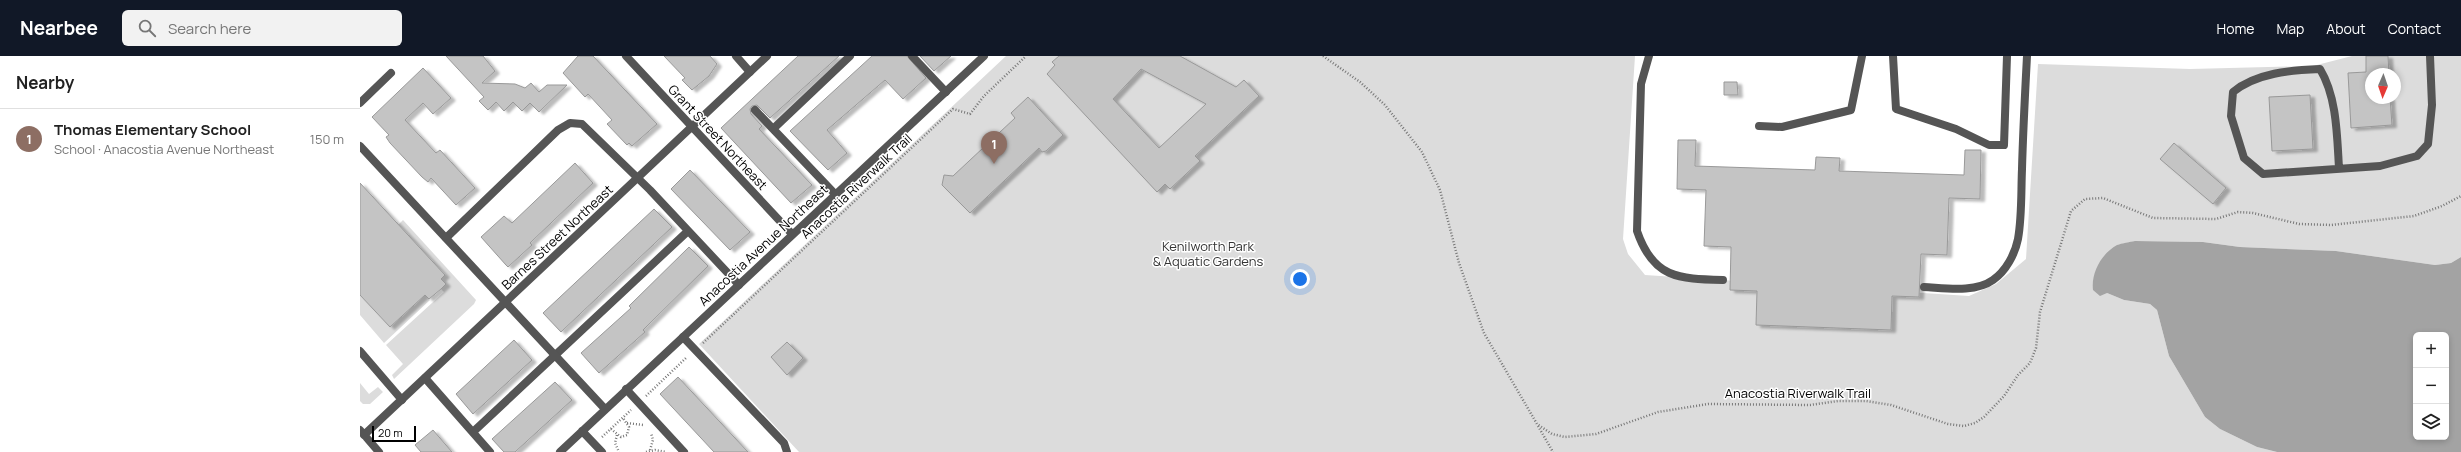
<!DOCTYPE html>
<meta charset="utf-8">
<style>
body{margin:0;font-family:Manrope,sans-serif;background:#f2f2f2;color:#222}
.controls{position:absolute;right:12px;bottom:12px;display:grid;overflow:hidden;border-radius:6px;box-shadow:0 2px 6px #0003}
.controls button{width:36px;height:36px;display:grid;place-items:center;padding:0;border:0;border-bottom:1px solid #e0e0e0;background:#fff;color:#222;font:20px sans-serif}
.compass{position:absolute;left:2005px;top:12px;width:36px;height:36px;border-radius:50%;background:#fff;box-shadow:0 2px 6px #0003;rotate:182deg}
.scale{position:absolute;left:12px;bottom:10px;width:44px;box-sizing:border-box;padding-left:4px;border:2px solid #000;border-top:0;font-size:11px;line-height:14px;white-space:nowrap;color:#000;-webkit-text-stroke:3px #fff;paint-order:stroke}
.you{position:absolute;left:940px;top:223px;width:14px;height:14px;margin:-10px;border:3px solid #fff;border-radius:50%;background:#1a73e8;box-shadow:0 0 0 6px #1a73e833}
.badge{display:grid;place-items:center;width:26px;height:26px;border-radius:50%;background:#111827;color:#fff;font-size:13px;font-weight:700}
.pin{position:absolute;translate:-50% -33px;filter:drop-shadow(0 1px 2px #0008)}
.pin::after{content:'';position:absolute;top:21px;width:14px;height:12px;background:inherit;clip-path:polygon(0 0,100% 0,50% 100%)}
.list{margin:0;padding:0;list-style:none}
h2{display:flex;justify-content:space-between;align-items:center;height:52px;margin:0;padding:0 16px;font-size:17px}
h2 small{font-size:13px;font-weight:400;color:#767676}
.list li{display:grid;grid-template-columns:26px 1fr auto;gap:12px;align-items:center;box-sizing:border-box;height:60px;padding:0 16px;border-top:1px solid #e0e0e0}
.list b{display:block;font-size:15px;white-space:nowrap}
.list p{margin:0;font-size:13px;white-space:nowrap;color:#767676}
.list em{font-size:13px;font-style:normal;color:#767676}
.icon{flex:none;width:22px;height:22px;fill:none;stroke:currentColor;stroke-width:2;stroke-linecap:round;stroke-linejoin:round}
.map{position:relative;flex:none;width:2101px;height:396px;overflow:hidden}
header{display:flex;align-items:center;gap:24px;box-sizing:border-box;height:56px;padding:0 20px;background:#111827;color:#fff}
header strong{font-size:19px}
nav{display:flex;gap:22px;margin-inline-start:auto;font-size:14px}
.search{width:280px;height:36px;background:#f2f2f2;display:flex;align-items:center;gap:10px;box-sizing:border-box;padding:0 14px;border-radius:6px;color:#767676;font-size:15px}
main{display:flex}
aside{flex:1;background:#fff}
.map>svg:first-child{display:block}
.green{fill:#dcdcdc;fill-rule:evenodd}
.water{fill:#a3a3a3;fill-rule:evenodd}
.building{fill:#c4c4c4;stroke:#999;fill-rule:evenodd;filter:url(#shadow)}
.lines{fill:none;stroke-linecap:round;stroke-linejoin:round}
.path{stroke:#777;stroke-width:2.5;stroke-dasharray:1 2;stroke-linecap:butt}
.lane{stroke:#555;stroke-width:8}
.street{stroke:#555;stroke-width:8}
.labels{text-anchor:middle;stroke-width:3;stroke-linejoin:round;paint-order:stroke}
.street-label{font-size:13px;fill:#000;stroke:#fff}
.park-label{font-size:13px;fill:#333;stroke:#fff}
</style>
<header>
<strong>Nearbee</strong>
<div class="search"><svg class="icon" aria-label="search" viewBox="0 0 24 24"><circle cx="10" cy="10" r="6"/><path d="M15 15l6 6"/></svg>Search here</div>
<nav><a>Home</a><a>Map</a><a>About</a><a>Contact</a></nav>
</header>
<main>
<aside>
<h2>Nearby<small></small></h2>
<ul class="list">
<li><span class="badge" style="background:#8d6e63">1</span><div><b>Thomas Elementary School</b><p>School · Anacostia Avenue Northeast</p></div><em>150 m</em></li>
</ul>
</aside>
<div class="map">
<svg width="2101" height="396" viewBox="0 0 2101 396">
<defs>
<filter id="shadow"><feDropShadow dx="4.5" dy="2.5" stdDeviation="1" flood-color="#0004"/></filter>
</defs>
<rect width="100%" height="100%" fill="#fff"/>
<!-- green -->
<path class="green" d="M646 0H1275L1263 183 1268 198 1285 219 1609 240 1636 228 1666 203 1678 8 1830 13 1953 10 1992 0H2101V201L2091 207 2075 209 1976 195 1880 191 1843 186 1775 185 1757 189 1747 237 1764 244 1790 248 1797 254 1809 300 1845 361 1860 373 1897 391 1917 396H439L339 288ZM2011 18H2035V42H2011Z
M43 164 116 244 114 248 34 323 32 319 43 308 26 289 84 236 81 233 86 228 81 223 85 219 38 169Z
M0 239 30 271 65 239 70 244 24 287 0 259Z
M0 327 9 338 18 331 23 336 10 348H3L0 345Z"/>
<!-- water -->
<path class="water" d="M1775 185 1843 186 1880 191 1976 195 2075 209 2091 207 2101 201V396H1917L1897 391 1860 373 1845 361 1809 300 1797 254 1790 248 1764 244 1747 237 1740 240 1733 234C1731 217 1741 198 1757 189 1762 187 1770 186 1775 185ZM2056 279H2086V381H2056Z"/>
<!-- building -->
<path class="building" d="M86 0H123L135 15 122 27 155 28 165 32 171 27 179 36 187 29H207L179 56 170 47 162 55 153 46 144 55 136 46 128 54 119 45 124 41Z
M218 0H233L297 68 272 90 269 87 267 89 247 68 252 64 228 38 225 41 203 17Z
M304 0H350L357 8 349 20 332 34 322 24 325 22Z
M438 0H479L410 62 397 49 392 50 390 53 391 58 402 70 399 73 452 129 431 147 361 72Z
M512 0H547L566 22 543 43 525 24 467 74 487 97 468 114 430 75Z
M560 0H591L574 15Z
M699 0H820L876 31 884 24 899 40 835 100 840 105 810 133 805 128 797 136 687 18 695 9 692 6ZM781 13 846 48 799 92 753 43Z
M2006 0H2028L2029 18H2011V42H2030L2032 69 1991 72 1988 17 2006 16Z
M63 12 91 42 73 58 63 47 45 64 76 97 80 94 115 132 96 149 71 122 68 126 62 121 30 87 26 81 29 79 12 61Z
M1364 26H1377L1378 39H1364Z
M1950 39 1953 93 1912 95 1909 41Z
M668 41 703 79 686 95 682 96 679 92 610 157 582 129 584 119 593 120 655 62 651 57Z
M1318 84H1336L1335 110 1455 114 1456 101 1480 102 1479 115 1604 119 1605 94H1621L1620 143 1589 142 1587 199 1561 198 1559 241 1532 240 1531 274 1396 269 1397 235 1370 234 1371 191 1344 190 1346 134 1317 133Z
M1814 87 1866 132 1853 148 1800 103Z
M215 107 233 127 170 187 172 189 148 211 146 209 121 181 144 160 152 167Z
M330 114 390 176 370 194 311 133Z
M0 127 85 219 81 223 86 228 81 233 69 243 65 239 30 271 0 239Z
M294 153 312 171 201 276 183 257Z
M329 191 348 210 283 274 285 276 239 317 221 297 271 252 269 250Z
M154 284 172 304 113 358 96 338Z
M427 286 443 302 427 319 411 301Z
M318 321 388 396H354L300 338Z
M195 326 212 344 155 396H144L132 383Z
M73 374 92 396H61L55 389Z"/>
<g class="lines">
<!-- path -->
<path class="path" d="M963 0 1000 26 1025 49 1062 96 1080 134 1099 207 1124 277 1177 368 1192 378 1205 381 1236 378 1298 356 1348 348 1450 349 1478 345H1506L1531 349 1588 368 1604 370 1615 367 1624 361 1644 340 1658 319 1670 307 1676 292 1680 256 1711 155 1725 143 1743 142 1793 162 1856 163 1878 156 1893 157 1939 168 1971 169 2054 160 2082 150 2101 140
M343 287 593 53 610 58 624 40 666 0
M286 340 327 301
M267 367 283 369
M1178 370 1193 396
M251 373 261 381 267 379 269 371 263 362
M257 379 255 387 259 396
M242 381 271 354
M290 394 293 384 291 377
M286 396 295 394 306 396"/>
<!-- lane -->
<path class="lane" d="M376 0 390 16
M552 0 586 36
M1289 0 1281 28 1277 175C1293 222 1318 223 1363 224
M1533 0 1536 53 1596 73 1629 89H1644L1647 0
M0 47 31 17
M395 54 475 138
M1399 70 1422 71 1491 54 1502 0
M413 73 490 0
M1979 112C1977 80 1977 41 1960 13 1931 14 1896 17 1873 36L1871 60 1884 102 1903 118 2020 110 2057 100 2068 88 2072 49 2070 0
M86 182 198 74 210 67 222 68 290 134 379 229
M1564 231C1585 232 1615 237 1633 224 1646 215 1655 198 1658 183 1662 161 1661 136 1662 113 1663 75 1665 38 1667 0
M323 281 424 387 427 396
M0 295 42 344
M65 322 130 396
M113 376 328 175"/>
<!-- street -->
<path class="street" d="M266 0 432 178
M0 90 245 353
M266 333 324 396
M0 374 19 396
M222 375 242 396
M4 379 407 0
M200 396 624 0"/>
</g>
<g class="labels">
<!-- street labels -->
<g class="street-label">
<text transform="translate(358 81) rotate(47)" y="5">Grant Street Northeast</text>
<text transform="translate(496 130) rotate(-43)" y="5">Anacostia Riverwalk Trail</text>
<text transform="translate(197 181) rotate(-43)" y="5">Barnes Street Northeast</text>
<text transform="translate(403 189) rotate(-43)" y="5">Anacostia Avenue Northeast</text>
<text x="1438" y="342">Anacostia Riverwalk Trail</text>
</g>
<!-- park labels -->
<g class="park-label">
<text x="848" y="195">Kenilworth Park<tspan x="848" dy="15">&amp; Aquatic Gardens</tspan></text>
</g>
</g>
</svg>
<div class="controls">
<button>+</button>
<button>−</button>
<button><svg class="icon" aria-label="layers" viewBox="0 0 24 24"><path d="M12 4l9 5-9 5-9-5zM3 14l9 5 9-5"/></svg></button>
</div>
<svg class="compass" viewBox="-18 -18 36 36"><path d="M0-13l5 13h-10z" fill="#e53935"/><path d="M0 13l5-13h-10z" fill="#767676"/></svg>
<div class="scale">20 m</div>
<div class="you"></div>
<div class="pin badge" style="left:634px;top:108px;background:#8d6e63">1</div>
</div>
</main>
